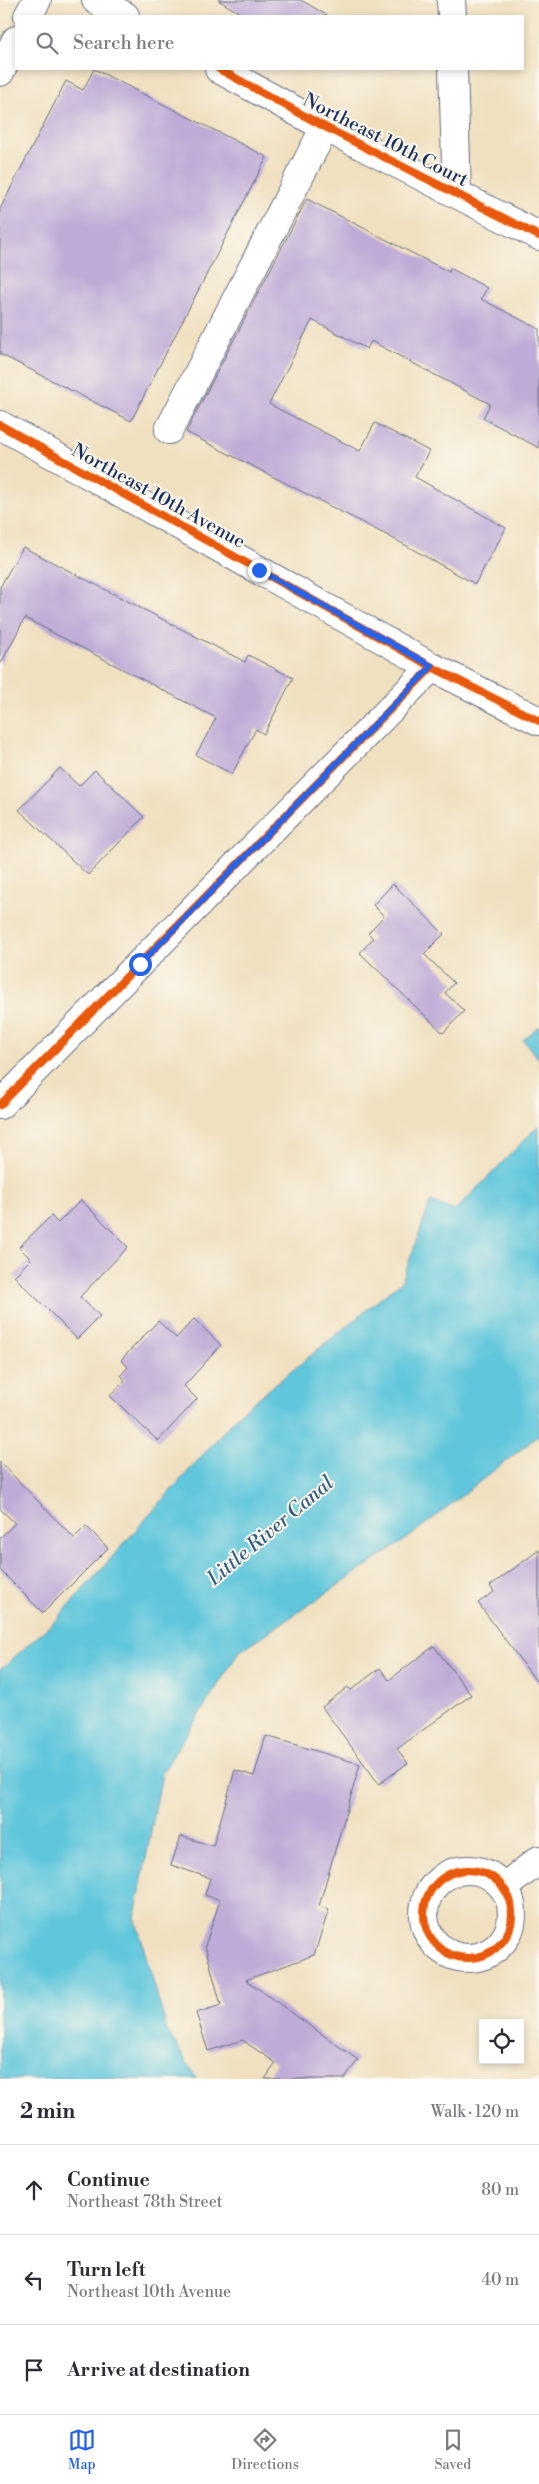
<!DOCTYPE html>
<meta charset="utf-8">
<style>
body{margin:0;font-family:"Libre Bodoni",serif;background:#f7f7f7;color:#2b2b33}
.controls{position:absolute;right:15px;bottom:15px;display:grid;overflow:hidden;border-radius:0px;box-shadow:0 2px 8px #0003}
.controls button{width:45px;height:45px;display:grid;place-items:center;padding:0;border:0;border-bottom:1px solid #e1e1e2;background:#fff;color:#2b2b33;font:25px sans-serif}
.stop{position:absolute;width:15px;height:15px;margin:-11px;border:4px solid #2563eb;border-radius:50%;background:#fff}
.stop.end{background:#2563eb;border-color:#fff;box-shadow:0 1px 5px #0008}
.list{margin:0;padding:0;list-style:none}
h2{display:flex;justify-content:space-between;align-items:center;height:65px;margin:0;padding:0 20px;font-size:21px}
h2 small{font-size:16px;font-weight:400;color:#7c7c81}
.list li{display:grid;grid-template-columns:32px 1fr auto;gap:15px;align-items:center;box-sizing:border-box;height:90px;padding:0 20px;border-top:1px solid #e1e1e2}
.list b{display:block;font-size:19px;white-space:nowrap}
.list p{margin:0;font-size:16px;white-space:nowrap;color:#7c7c81}
.list em{font-size:16px;font-style:normal;color:#7c7c81}
.icon{flex:none;width:28px;height:28px;fill:none;stroke:currentColor;stroke-width:2;stroke-linecap:round;stroke-linejoin:round}
.map{position:relative;flex:none;width:539px;height:2079px;overflow:hidden}
.search{position:absolute;background:#fff;box-shadow:0 2px 8px #0003;left:15px;right:15px;top:15px;height:55px;display:flex;align-items:center;gap:12px;box-sizing:border-box;padding:0 18px;border-radius:0px;color:#7c7c81;font-size:19px}
.sheet{height:335px;background:#fff}
nav{display:flex;justify-content:space-around;align-items:center;box-sizing:border-box;height:70px;border-top:1px solid #e1e1e2;background:#fff;font-size:14px;color:#7c7c81}
nav a{display:grid;justify-items:center;gap:2px}
nav .on{color:#2563eb}
.map>svg:first-child{display:block}
.water{fill:#5fc6db;stroke:#3d7a9c}
.building{fill:#bfabd7}
.lines{fill:none;stroke-linecap:round;stroke-linejoin:round}
.minor-casing{stroke:#666d80;stroke-width:30}
.major-casing{stroke:#666d80;stroke-width:30}
.minor{stroke:#fff;stroke-width:28}
.major{stroke:#fff;stroke-width:28}
.cycleway-casing{stroke:#fbf7ec;stroke-width:11}
.cycleway{stroke:#e8590c;stroke-width:8}
.route{stroke:#2563eb;stroke-width:6}
.labels{text-anchor:middle;stroke-width:4;stroke-linejoin:round;paint-order:stroke}
.street-label{font-size:19px;fill:#1b2f5e;stroke:#fbf7ec}
.water-label{font-size:20px;font-style:italic;fill:#2f5c84;stroke:#fbf7ec}
</style>
<div class="map">
<svg width="539" height="2079" viewBox="0 0 539 2079">
<rect width="100%" height="100%" fill="#fbf7ec"/>
<filter id="ink" filterUnits="userSpaceOnUse"><feTurbulence type="fractalNoise" baseFrequency=".02" numOctaves="2"/><feDisplacementMap in="SourceGraphic" scale="10" xChannelSelector="R" yChannelSelector="G"/><feConvolveMatrix kernelMatrix="1 2 1 2 8 2 1 2 1" color-interpolation-filters="sRGB"/></filter>
<filter id="wash" filterUnits="userSpaceOnUse"><feTurbulence type="fractalNoise" baseFrequency=".0096" numOctaves="4" result="noise"/><feDisplacementMap in="SourceGraphic" scale="20" xChannelSelector="R" yChannelSelector="G"/><feGaussianBlur stdDeviation="1.12" result="paint"/><feColorMatrix in="noise" values="0 0 0 0 0 0 0 0 0 0 0 0 0 0 0 0 0 1.4 0 .05"/><feComposite in="paint" operator="in"/></filter>
<g filter="url(#wash)">
<rect width="100%" height="100%" fill="#f0e0c0"/>
<!-- water -->
<path class="water" d="M539 1026V1059L523 1040Z
M539 1125V1435L408 1538 239 1652 162 1773 135 1917 167 2030 197 2079H0V1670L57 1619 240 1413 402 1281 431 1201 455 1211Z"/>
<g id="blocks">
<!-- building -->
<path class="building" d="M218 0H301L328 16H245Z
M94 69 267 157 131 421 0 354V209L66 81 83 90Z
M307 199 449 272 450 268 487 288 481 299 539 329V448L483 418 490 404 371 341 367 349 312 320 269 404 360 451 375 423 429 451 415 477 506 528 475 584 398 541 186 432Z
M23 547 245 662 248 655 293 678 264 734 256 729 232 774 196 755 216 718 25 618 0 665V587Z
M60 768 79 786 95 770 144 817 88 875 19 810Z
M393 884 444 934 424 954 454 983 445 993 464 1011 443 1033 360 953 373 938 368 933 384 916 373 905Z
M81 1200 128 1247 80 1297 100 1316 77 1339 14 1276 31 1259 19 1247 51 1216 58 1223Z
M194 1319 221 1345 184 1386 197 1399 158 1441 110 1396 125 1380 121 1375 128 1367 121 1360 158 1321 176 1338Z
M0 1462 74 1538 86 1526 108 1548 43 1613 0 1570V1538L15 1523 0 1509Z
M539 1550V1685L478 1603 494 1592 490 1586Z
M434 1646 471 1695 397 1749 408 1763 379 1784 322 1707 348 1687 351 1690 380 1668 389 1680Z
M266 1736 360 1764 319 1906 329 1909 314 1955 246 1980 358 2060 344 2079H265L276 2063 242 2040 208 2051 196 2013 221 2005 205 1946 220 1900 205 1895 210 1878 171 1865 181 1836 213 1846 235 1770 254 1776Z"/>
</g>
</g>
<g filter="url(#ink)">
<use href="#blocks" fill-opacity="0" stroke="#666d80" stroke-width="1"/>
<g class="lines">
<!-- minor casing -->
<g class="minor-casing">
<path id="minor" d="M96 0 125 16
M451 0 452 16
M219 69 325 127 539 236
M453 69 457 194
M0 425 432 667 539 721
M169 430 325 127
M0 1105 432 667
M424 1914a44 44 0 1 1 88 0a44 44 0 1 1-88 0Z
M504 1887 539 1860"/>
</g>
<!-- major casing -->
<g class="major-casing">
<path id="major" d="M28 16 37 0
M0 72 16 40"/>
</g>
<!-- minor -->
<use href="#minor" class="minor"/>
<!-- major -->
<use href="#major" class="major"/>
<!-- cycleway casing -->
<g class="cycleway-casing">
<path id="cycleway" d="M219 69 325 127 539 236
M0 425 432 667 539 721
M0 1105 432 667
M424 1914a44 44 0 1 1 88 0a44 44 0 1 1-88 0Z"/>
</g>
<!-- cycleway -->
<use href="#cycleway" class="cycleway"/>
</g>
</g>
<g class="lines" filter="url(#ink)">
<!-- route -->
<path class="route" d="M140 964 432 666 259 570"/>
</g>
<g class="labels">
<!-- street labels -->
<g class="street-label">
<text transform="translate(386 139) rotate(27)" y="7">Northeast 10th Court</text>
<text transform="translate(159 495) rotate(29)" y="7">Northeast 10th Avenue</text>
</g>
<!-- water labels -->
<g class="water-label">
<text transform="translate(270 1530) rotate(-40)" y="7">Little River Canal</text>
</g>
</g>
</svg>
<div class="controls">
<button><svg class="icon" aria-label="locate" viewBox="0 0 24 24"><circle cx="12" cy="12" r="6"/><path d="M12 2v4M12 18v4M2 12h4M18 12h4"/></svg></button>
</div>
<div class="stop" style="left:140px;top:964px"></div>
<div class="stop end" style="left:259px;top:570px"></div>
<div class="search"><svg class="icon" aria-label="search" viewBox="0 0 24 24"><circle cx="10" cy="10" r="6"/><path d="M15 15l6 6"/></svg>Search here</div>
</div>
<section class="sheet">
<h2>2 min<small>Walk · 120 m</small></h2>
<ul class="list">
<li><svg class="icon" aria-label="ahead" viewBox="0 0 24 24"><path d="M12 20V5M6 11l6-6 6 6"/></svg><div><b>Continue</b><p>Northeast 78th Street</p></div><em>80 m</em></li>
<li><svg class="icon" aria-label="left" viewBox="0 0 24 24"><path d="M17 20v-9H6M10 6l-5 5 5 5"/></svg><div><b>Turn left</b><p>Northeast 10th Avenue</p></div><em>40 m</em></li>
<li><svg class="icon" aria-label="arrive" viewBox="0 0 24 24"><path d="M6 21V4h12l-3 4 3 4H6"/></svg><div><b>Arrive at destination</b></div></li>
</ul>
</section>
<nav>
<a class="on"><svg class="icon" aria-label="map" viewBox="0 0 24 24"><path d="M3 6l6-2 6 2 6-2v14l-6 2-6-2-6 2zM9 4v14M15 6v14"/></svg>Map</a>
<a><svg class="icon" aria-label="directions" viewBox="0 0 24 24"><path d="M12 3l9 9-9 9-9-9zM9 14v-3h6M13 9l2 2-2 2"/></svg>Directions</a>
<a><svg class="icon" aria-label="saved" viewBox="0 0 24 24"><path d="M7 4h10v16l-5-4-5 4z"/></svg>Saved</a>
</nav>
